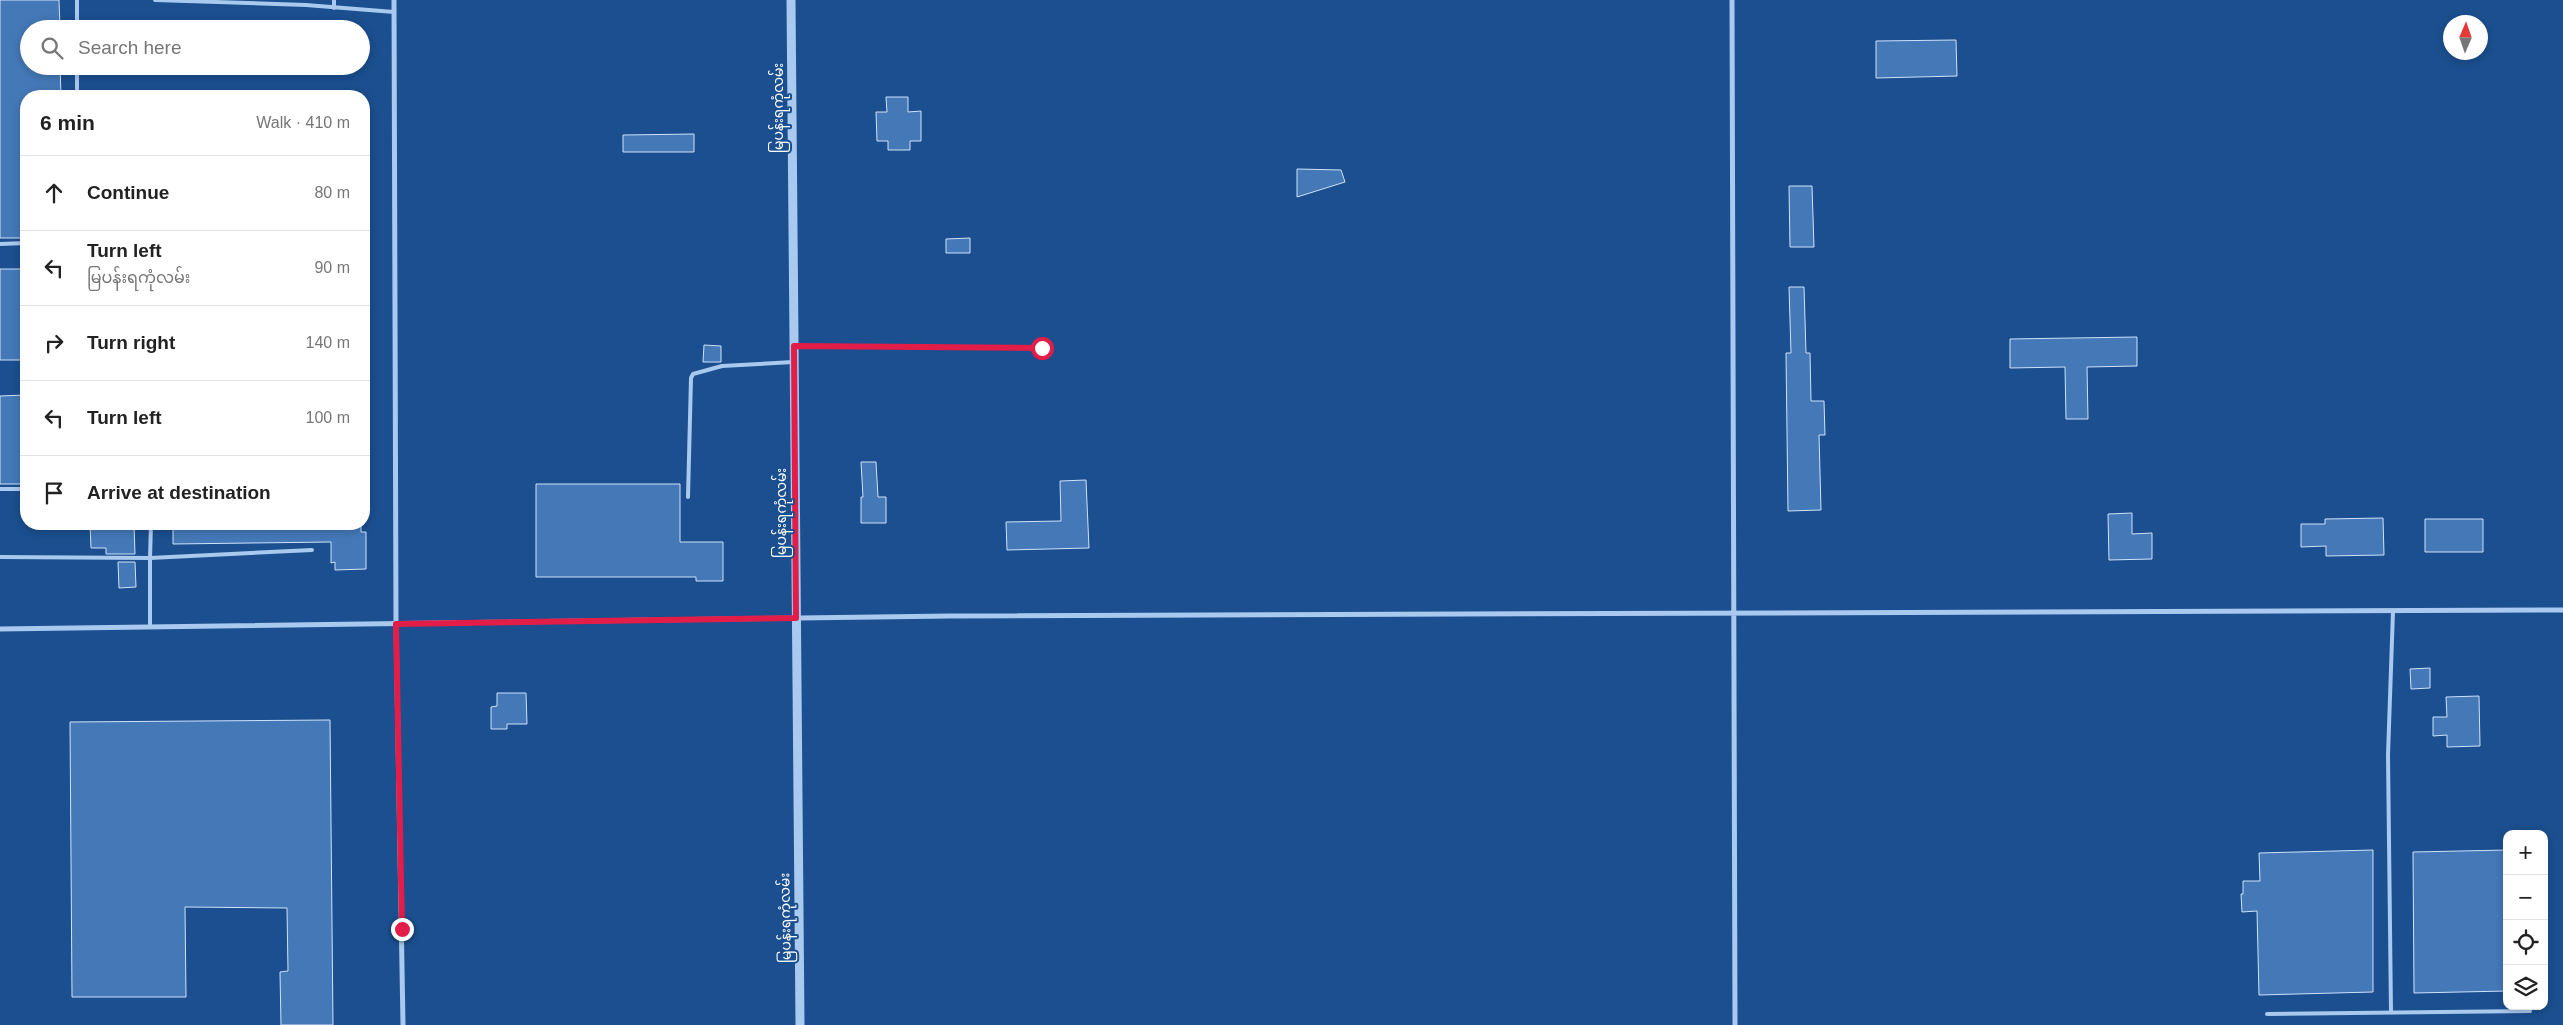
<!DOCTYPE html>
<meta charset="utf-8">
<style>
body{margin:0;font-family:Helvetica,"Noto Sans Myanmar",sans-serif;background:#f2f2f2;color:#222}
.controls{position:absolute;right:15px;bottom:15px;display:grid;overflow:hidden;border-radius:10px;box-shadow:0 2px 8px #0003}
.controls button{width:45px;height:45px;display:grid;place-items:center;padding:0;border:0;border-bottom:1px solid #e0e0e0;background:#fff;color:#222;font:25px sans-serif}
.compass{position:absolute;left:2443px;top:15px;width:45px;height:45px;border-radius:50%;background:#fff;box-shadow:0 2px 8px #0003;rotate:2deg}
.stop{position:absolute;width:15px;height:15px;margin:-11px;border:4px solid #e11d48;border-radius:50%;background:#fff}
.stop.end{background:#e11d48;border-color:#fff;box-shadow:0 1px 5px #0008}
.list{margin:0;padding:0;list-style:none}
h2{display:flex;justify-content:space-between;align-items:center;height:65px;margin:0;padding:0 20px;font-size:21px}
h2 small{font-size:16px;font-weight:400;color:#767676}
.list li{display:grid;grid-template-columns:32px 1fr auto;gap:15px;align-items:center;box-sizing:border-box;height:75px;padding:0 20px;border-top:1px solid #e0e0e0}
.list b{display:block;font-size:19px;white-space:nowrap}
.list p{margin:0;font-size:16px;white-space:nowrap;color:#767676}
.list em{font-size:16px;font-style:normal;color:#767676}
.icon{flex:none;width:28px;height:28px;fill:none;stroke:currentColor;stroke-width:2;stroke-linecap:round;stroke-linejoin:round}
.map{position:relative;flex:none;width:2563px;height:1025px;overflow:hidden}
.search{position:absolute;background:#fff;box-shadow:0 2px 8px #0003;left:20px;top:20px;width:350px;height:55px;display:flex;align-items:center;gap:12px;box-sizing:border-box;padding:0 18px;border-radius:28px;color:#767676;font-size:19px}
.panel{position:absolute;background:#fff;box-shadow:0 2px 8px #0003;left:20px;top:90px;width:350px;height:440px;border-radius:20px}
.map>svg:first-child{display:block}
.building{fill:#4478b7;stroke:#cfe3fa}
.lines{fill:none;stroke-linecap:round;stroke-linejoin:round}
.service{stroke:#a9c9ee;stroke-width:4}
.minor{stroke:#a9c9ee;stroke-width:5}
.tertiary{stroke:#a9c9ee;stroke-width:9}
.route{stroke:#e11d48;stroke-width:6}
.labels{text-anchor:middle;stroke-width:4;stroke-linejoin:round;paint-order:stroke}
.street-label{font-size:14px;fill:#fff;stroke:#1b4f8f}
</style>
<div class="map">
<svg width="2563" height="1025" viewBox="0 0 2563 1025">
<rect width="100%" height="100%" fill="#1b4f8f"/>
<!-- building -->
<path class="building" d="M0 0H59L60 29H29V66H60L61 96H26V238H0Z
M1956 40 1957 76 1876 78V41Z
M886 97H908V112L921 111V141H910V150H888V141H877L876 112H887Z
M694 134V152H623V135Z
M1297 169 1341 170 1345 182 1297 197Z
M1789 186H1812L1814 247H1790Z
M970 238V253H946V239Z
M0 269H26V360H0Z
M1789 287H1804L1806 353H1810L1811 401H1824L1825 435H1819L1821 510 1788 511 1786 353H1791Z
M2137 337V366L2087 367 2088 419H2066L2065 367 2010 368V339Z
M704 345 721 346V362H703Z
M26 395V484H0V396Z
M861 462H876L878 497H886V523H861V497H863Z
M1086 480 1089 548 1007 550 1006 522 1061 521 1060 481Z
M536 484H680V542H723V581H696V577H536Z
M2132 513V534L2152 533V559L2109 560 2108 514Z
M2383 518 2384 555 2326 556V546L2301 547V524H2325V519Z
M2425 519H2483V552H2425Z
M90 524H134L135 554H106V548H91Z
M173 524H361V532H366V569L335 570V562L331 563V542L173 544Z
M118 562H135L136 587 119 588Z
M2430 668V688L2411 689 2410 669Z
M497 693H526L527 724H507V729H491V707L497 706Z
M2479 696 2480 746 2447 747V735L2433 736V717H2447L2446 697Z
M330 720 333 1025H281L280 972 288 971 287 908 185 907 186 997H72L70 722Z
M2373 850V992L2259 995 2257 911 2242 912 2241 894H2243V881H2260L2259 853Z
M2507 850V991L2414 993 2413 852Z"/>
<g class="lines">
<!-- service -->
<path class="service" d="M77 0V29
M155 0 306 5 394 12
M334 0V8
M77 66V96
M0 244 26 243
M793 346 1042 348
M0 489H26
M688 497 691 378 693 374 722 366 793 362
M151 524 150 558 312 550
M0 557 150 558V627
M2391 1012 2388 755 2393 611
M2267 1014 2530 1011"/>
<!-- minor -->
<path class="minor" d="M394 0 396 624 403 1025
M1732 0 1735 1025
M0 629 950 616 2563 610"/>
<!-- tertiary -->
<path class="tertiary" d="M791 0 800 1025"/>
</g>
<g class="lines">
<!-- route -->
<path class="route" d="M402 929 396 624 796 618 794 346 1042 348"/>
</g>
<g class="labels">
<!-- street labels -->
<g class="street-label">
<text transform="translate(778 108) rotate(-90)" y="5">မြပန်းရကုံလမ်း</text>
<text transform="translate(781 513) rotate(-90)" y="5">မြပန်းရကုံလမ်း</text>
<text transform="translate(785 918) rotate(-91)" y="5">မြပန်းရကုံလမ်း</text>
</g>
</g>
</svg>
<div class="controls">
<button>+</button>
<button>−</button>
<button><svg class="icon" aria-label="locate" viewBox="0 0 24 24"><circle cx="12" cy="12" r="6"/><path d="M12 2v4M12 18v4M2 12h4M18 12h4"/></svg></button>
<button><svg class="icon" aria-label="layers" viewBox="0 0 24 24"><path d="M12 4l9 5-9 5-9-5zM3 14l9 5 9-5"/></svg></button>
</div>
<svg class="compass" viewBox="-18 -18 36 36"><path d="M0-13l5 13h-10z" fill="#e53935"/><path d="M0 13l5-13h-10z" fill="#767676"/></svg>
<div class="stop" style="left:1042px;top:348px"></div>
<div class="stop end" style="left:402px;top:929px"></div>
<div class="search"><svg class="icon" aria-label="search" viewBox="0 0 24 24"><circle cx="10" cy="10" r="6"/><path d="M15 15l6 6"/></svg>Search here</div>
<section class="panel">
<h2>6 min<small>Walk · 410 m</small></h2>
<ul class="list">
<li><svg class="icon" aria-label="ahead" viewBox="0 0 24 24"><path d="M12 20V5M6 11l6-6 6 6"/></svg><div><b>Continue</b></div><em>80 m</em></li>
<li><svg class="icon" aria-label="left" viewBox="0 0 24 24"><path d="M17 20v-9H6M10 6l-5 5 5 5"/></svg><div><b>Turn left</b><p>မြပန်းရကုံလမ်း</p></div><em>90 m</em></li>
<li><svg class="icon" aria-label="right" viewBox="0 0 24 24"><path d="M7 20v-9h11M14 6l5 5-5 5"/></svg><div><b>Turn right</b></div><em>140 m</em></li>
<li><svg class="icon" aria-label="left" viewBox="0 0 24 24"><path d="M17 20v-9H6M10 6l-5 5 5 5"/></svg><div><b>Turn left</b></div><em>100 m</em></li>
<li><svg class="icon" aria-label="arrive" viewBox="0 0 24 24"><path d="M6 21V4h12l-3 4 3 4H6"/></svg><div><b>Arrive at destination</b></div></li>
</ul>
</section>
</div>
